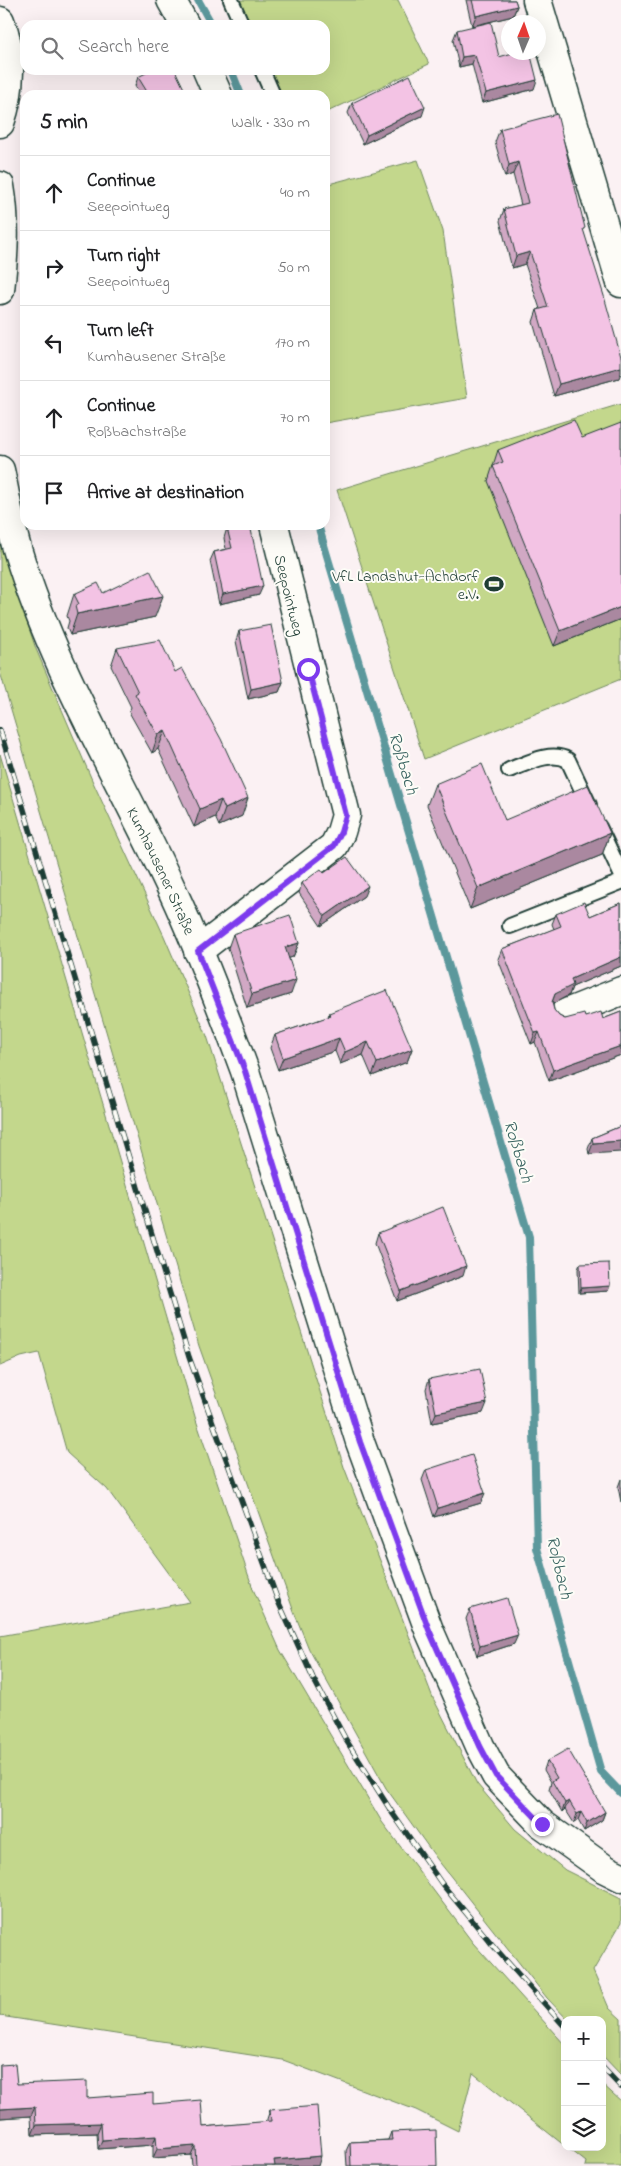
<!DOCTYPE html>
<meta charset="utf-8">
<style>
body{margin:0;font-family:"Indie Flower",sans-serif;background:#f6f6f6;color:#202124}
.controls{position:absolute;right:15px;bottom:15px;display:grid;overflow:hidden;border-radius:10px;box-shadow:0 5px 20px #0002}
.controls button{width:45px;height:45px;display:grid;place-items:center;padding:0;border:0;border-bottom:1px solid #e0e0e0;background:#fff;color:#202124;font:25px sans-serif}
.compass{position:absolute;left:501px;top:15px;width:45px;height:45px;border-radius:50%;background:#fff;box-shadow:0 5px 20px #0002;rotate:2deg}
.stop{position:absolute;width:15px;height:15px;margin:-11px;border:4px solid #7c3aed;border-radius:50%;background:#fff}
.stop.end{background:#7c3aed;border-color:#fff;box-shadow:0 1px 5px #0008}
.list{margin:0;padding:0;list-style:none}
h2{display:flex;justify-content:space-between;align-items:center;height:65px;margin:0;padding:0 20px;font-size:21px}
h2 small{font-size:16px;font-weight:400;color:#757577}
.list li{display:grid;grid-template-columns:32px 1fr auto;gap:15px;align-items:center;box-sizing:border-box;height:75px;padding:0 20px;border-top:1px solid #e0e0e0}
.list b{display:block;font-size:19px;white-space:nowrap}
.list p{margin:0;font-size:16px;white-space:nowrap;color:#757577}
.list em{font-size:16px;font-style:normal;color:#757577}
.icon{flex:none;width:28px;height:28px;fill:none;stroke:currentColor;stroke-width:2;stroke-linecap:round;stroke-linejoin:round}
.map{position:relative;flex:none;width:621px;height:2166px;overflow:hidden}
.search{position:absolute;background:#fff;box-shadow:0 5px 20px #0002;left:20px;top:20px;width:310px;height:55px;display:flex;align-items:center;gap:12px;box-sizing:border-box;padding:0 18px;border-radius:15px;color:#757577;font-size:19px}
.panel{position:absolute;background:#fff;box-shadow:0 5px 20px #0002;left:20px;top:90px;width:310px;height:440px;border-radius:15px}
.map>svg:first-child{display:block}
.green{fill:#c3d78c;stroke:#718a60}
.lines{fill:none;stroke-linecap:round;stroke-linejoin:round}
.stream{stroke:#5c989c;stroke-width:8}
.service-casing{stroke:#1f3d34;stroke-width:18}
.minor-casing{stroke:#1f3d34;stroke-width:31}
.service{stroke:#fdfcf7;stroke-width:14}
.minor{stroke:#fdfcf7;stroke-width:28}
.rail-casing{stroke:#1f3d34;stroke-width:5.5}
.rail{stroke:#fdfcf7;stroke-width:4;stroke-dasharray:11;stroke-linecap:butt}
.wall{fill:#d1a8c4;stroke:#1f3d34}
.shaded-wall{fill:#aa88a0;stroke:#1f3d34}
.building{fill:#f3c3e4;stroke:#1f3d34}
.route{stroke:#7c3aed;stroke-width:6}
.labels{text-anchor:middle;stroke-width:4;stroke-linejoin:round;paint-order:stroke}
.poi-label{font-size:16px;fill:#1f3d34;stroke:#fdfcf7;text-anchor:end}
.street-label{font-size:16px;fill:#1f3d34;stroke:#fdfcf7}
.water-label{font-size:18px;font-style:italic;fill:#386360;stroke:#fdfcf7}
</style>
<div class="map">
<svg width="621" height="2166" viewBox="0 0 621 2166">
<rect width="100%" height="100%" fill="#fbf1f3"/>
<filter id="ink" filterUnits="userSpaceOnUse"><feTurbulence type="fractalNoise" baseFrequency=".02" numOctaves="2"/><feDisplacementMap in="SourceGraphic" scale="10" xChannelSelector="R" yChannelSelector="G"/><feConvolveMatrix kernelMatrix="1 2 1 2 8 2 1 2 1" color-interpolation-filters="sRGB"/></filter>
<g filter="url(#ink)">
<!-- green -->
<path class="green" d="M237 0H398L429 64 325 113V95H282L270 70H325V25H248Z
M418 160 443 231 467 398 325 423V185Z
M621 404V679L424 759 337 490Z
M0 542 36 649 92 780 164 936 207 1036 344 1467 433 1698 477 1784 515 1829 565 1870 621 1898V1923L593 1971 609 2008 621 2019V2075L602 2055V2020H568L547 1998 437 1859 386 1788 309 1649 294 1612 199 1346 0 672Z
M0 754 196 1420 253 1589 280 1650 382 1822 473 1943 565 2045V2146L473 2073 458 2131 416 2110 283 2060 0 2016V1636L190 1602 107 1489 67 1453 39 1353 21 1357 0 1366Z
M602 2084 621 2101V2166H585L586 2162 567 2147H602Z"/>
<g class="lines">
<!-- stream -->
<path class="stream" d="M198 0 212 25
M231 70 241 95
M318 525 529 1237 537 1548 601 1772 621 1793"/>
<!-- service casing -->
<g class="service-casing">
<path id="service" d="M231 0 242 25
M262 70 273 95
M509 770C526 764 550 750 568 760L589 805
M599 827 621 874
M510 926 621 882"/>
</g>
<!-- minor casing -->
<g class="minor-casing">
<g id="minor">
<path d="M171 0 185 25"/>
<path d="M537 0 621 283"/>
<path d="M0 21C13 51 11 92 0 123"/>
<path d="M207 70 218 95"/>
<path d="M0 186C6 221 4 255 0 290"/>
<path id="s1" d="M0 470C6 497 10 526 18 552 54 671 121 779 173 892 200 950 223 1011 245 1071L360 1442 429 1630 480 1746 496 1776 542 1824 605 1869 621 1877"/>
<path d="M198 951 334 846 341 832 346 815 274 525"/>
<path d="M564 1014 621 991"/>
</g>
</g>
<!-- service -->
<use href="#service" class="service"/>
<!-- minor -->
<use href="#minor" class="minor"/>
<!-- rail casing -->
<g class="rail-casing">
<path id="rail" d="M0 730 189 1357 278 1601 313 1678 346 1740 393 1814 442 1884 496 1949 565 2027
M602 2067 621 2087"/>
</g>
<!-- rail -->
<use href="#rail" class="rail"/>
</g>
<!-- wall -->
<path class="wall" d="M466 0H515L517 6 513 16 472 26Z
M457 30 499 57 534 89 482 103 472 64 459 67 453 40Z
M138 77 187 95H140L135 86Z
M352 103 422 116 363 144 348 113Z
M500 129 584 233 619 378 554 396 533 322 537 310 540 309 525 264 512 268 500 221 504 209 521 205 513 174 505 177 495 142Z
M498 450 621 619 554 646 488 481Z
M227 528 259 595 219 604 210 561 214 552 226 549 224 538Z
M74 594 155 617 70 635 67 628 69 621 67 616Z
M239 631 283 682 279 692 248 699 236 641Z
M117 648 242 816 219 826 215 817 194 827 158 749 152 753 129 712 131 707 111 666Z
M435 784 505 820 610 833 602 855 470 909 427 805Z
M324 873 364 896 321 926 299 893 302 883Z
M621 903V966L572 987 569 995 553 1004 554 1010 559 1016 565 1019 585 1017 603 1019 621 1012V1055L549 1081 535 1042 531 1044 498 959 502 949 554 929 552 924 556 914 590 916Z
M233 934 299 943 293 957 289 958 291 994 247 1008 228 948Z
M329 1013 412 1049 407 1062 372 1076 363 1055 340 1064 335 1051 278 1070 270 1048 275 1035 328 1017Z
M621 1126 589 1154 588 1149 592 1138Z
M378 1233 463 1276 397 1301 375 1243Z
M580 1264 608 1291 579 1293 578 1269Z
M429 1379 483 1413 432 1423 426 1389Z
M426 1470 481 1503 434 1517 422 1480Z
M621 1479V1502L618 1487Z
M470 1609 514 1644 477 1656 466 1619Z
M547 1761 605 1812 602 1820 584 1831 578 1820 574 1823 565 1809 562 1812 549 1789 551 1782 544 1770Z
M0 2065 17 2084 87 2098 153 2104 203 2127 267 2122V2119L270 2110 318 2166H192L191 2155 153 2158V2145L98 2149 97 2133 32 2135 31 2116 0 2118Z
M391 2132 437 2166H347L346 2151 350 2142 388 2140Z"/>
<!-- shaded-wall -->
<path class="shaded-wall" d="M517 6 513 16 472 26 476 16Z
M475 55 472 64 459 67 462 57Z
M537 80 534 89 482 103 486 93Z
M425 107 422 116 363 144 367 135Z
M518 162 513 174 505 177 509 165Z
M530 252 525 264 512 268 516 256Z
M621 367V373L619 378 554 396 559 384Z
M263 586 259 595 219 604 223 594Z
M163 596 155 617 70 635 77 614Z
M621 607V619L554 646 560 631Z
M283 682 279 692 248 699 251 689Z
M165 731 158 749 152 753 158 735Z
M248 798 242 816 219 826 225 809Z
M221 800 215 817 194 827 200 809Z
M610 833 602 855 470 909 478 888Z
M368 886 364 896 321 926 325 916Z
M299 943 293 957 280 961 285 947Z
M621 957V966L572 987 569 995 551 1005 555 994 571 979Z
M296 980 291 994 247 1008 252 994Z
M539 1032 535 1042 531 1044 535 1033Z
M339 1038 335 1051 278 1070 283 1058Z
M368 1042 363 1055 340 1064 345 1052Z
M621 1046V1055L549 1081 553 1070Z
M412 1049 407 1062 372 1076 377 1063Z
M621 1141V1152L589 1154 593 1143Z
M466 1266 463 1276 397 1301 401 1291Z
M610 1286 608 1291 579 1293 581 1288Z
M487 1403 483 1413 432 1423 436 1413Z
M485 1493 481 1503 434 1517 438 1508Z
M518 1635 514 1644 477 1656 480 1646Z
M569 1801 565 1809 562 1812 565 1803Z
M581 1812 578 1820 574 1823 577 1814Z
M605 1812 602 1820 584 1831 587 1823Z
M35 2107 31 2116 0 2118V2109Z
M101 2123 97 2133 32 2135 36 2125Z
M156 2136 153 2145 98 2149 102 2140Z
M195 2146 191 2155 153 2158 157 2149Z
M321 2156 318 2166H272L274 2160Z"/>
<!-- building -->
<path class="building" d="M472 0H515L517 6 476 16Z
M491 22 499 57 516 52H530L537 80 486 93 475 55 462 57 457 30Z
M152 70H175L187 95H149L138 77Z
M410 75 425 107 367 135 352 103Z
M557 114 585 228 583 229 604 296 621 357V367L559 384 537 310 548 307 530 252 516 256 504 209 528 203 518 162 509 165 500 129Z
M574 420 582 438 621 423V607L560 631 493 466 503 462 498 450Z
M241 525H250L263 586 223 594 214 552 232 548 227 528Z
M150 570 163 596 77 614 75 606 79 604 74 594 98 583 103 593Z
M271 625 283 682 251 689 239 631Z
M160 640 175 672 182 668 221 739 248 798 225 809 221 800 200 809 165 731 158 735 135 694 138 692 117 648Z
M482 764 505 820 588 785 610 833 478 888 435 784Z
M347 857 368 886 325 916 302 883 321 869 324 873Z
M584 902 590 916 621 903V957L571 979 573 985 555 994 552 1002 554 1010 559 1016 565 1019 584 1014 585 1017 601 1012 603 1019 621 1012V1046L553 1070 539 1032 535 1033 502 949 561 926 556 914Z
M290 915 299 943 285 947 296 980 252 994 233 934Z
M387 990 412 1049 377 1063 368 1042 345 1052 339 1038 283 1058 275 1035 330 1016 329 1013Z
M621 1126V1141L593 1143 592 1138Z
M443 1207 466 1266 401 1291 378 1233Z
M609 1263 610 1286 581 1288 580 1264Z
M480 1369 487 1403 436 1413 429 1379Z
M472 1455 485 1493 438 1508 426 1470Z
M507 1598 518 1635 480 1646 470 1609Z
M568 1749 605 1812 587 1823 581 1812 577 1814 569 1801 565 1803 552 1781 557 1778 547 1761Z
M15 2064 17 2084 87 2081V2098L153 2093V2104L201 2100 203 2127 271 2121 270 2110 317 2106 321 2156 274 2160 275 2166H196L195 2146 157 2149 156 2136 102 2140 101 2123 36 2125 35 2107 0 2109V2065Z
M436 2130 437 2166H351L350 2142 392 2140 391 2132Z"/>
</g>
<g class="lines" filter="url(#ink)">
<!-- route -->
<path class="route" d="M308 669 346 815 341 832 334 846 198 951 245 1071 360 1442 429 1630 480 1746 496 1776 542 1824"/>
</g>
<!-- icons -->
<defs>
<g id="stadium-bare" transform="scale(1.5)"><path d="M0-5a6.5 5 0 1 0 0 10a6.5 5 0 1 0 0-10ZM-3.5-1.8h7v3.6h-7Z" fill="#1f3d34" stroke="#fdfcf7" stroke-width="2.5" paint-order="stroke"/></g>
</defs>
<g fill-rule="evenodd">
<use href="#stadium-bare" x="494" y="584"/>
</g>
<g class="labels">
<!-- poi labels -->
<g class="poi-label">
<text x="479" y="581">VfL Landshut-Achdorf<tspan x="479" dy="18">e.V.</tspan></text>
</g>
<!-- street labels -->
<g class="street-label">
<text transform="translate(290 595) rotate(76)" y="6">Seepointweg</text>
<text dy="6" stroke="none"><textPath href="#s1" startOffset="434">Kumhausener Straße</textPath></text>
</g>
<!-- water labels -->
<g class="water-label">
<text transform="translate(404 763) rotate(73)" y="6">Roßbach</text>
<text transform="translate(519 1151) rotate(73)" y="6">Roßbach</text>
<text transform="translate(560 1567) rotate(77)" y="6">Roßbach</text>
</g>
</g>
</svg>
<div class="controls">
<button>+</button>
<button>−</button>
<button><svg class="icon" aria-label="layers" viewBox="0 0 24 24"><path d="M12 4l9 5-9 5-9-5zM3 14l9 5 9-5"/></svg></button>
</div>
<svg class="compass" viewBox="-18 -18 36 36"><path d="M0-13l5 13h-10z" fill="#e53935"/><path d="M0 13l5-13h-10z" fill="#757577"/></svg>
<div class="stop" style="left:308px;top:669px"></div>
<div class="stop end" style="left:542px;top:1824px"></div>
<div class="search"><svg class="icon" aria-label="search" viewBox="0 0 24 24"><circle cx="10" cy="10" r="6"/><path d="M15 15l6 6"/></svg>Search here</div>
<section class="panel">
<h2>5 min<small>Walk · 330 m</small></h2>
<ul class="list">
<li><svg class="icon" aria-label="ahead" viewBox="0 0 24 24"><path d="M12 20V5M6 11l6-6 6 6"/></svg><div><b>Continue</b><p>Seepointweg</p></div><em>40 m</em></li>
<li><svg class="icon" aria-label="right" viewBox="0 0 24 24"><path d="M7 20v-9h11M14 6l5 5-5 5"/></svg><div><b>Turn right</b><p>Seepointweg</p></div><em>50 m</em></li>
<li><svg class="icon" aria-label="left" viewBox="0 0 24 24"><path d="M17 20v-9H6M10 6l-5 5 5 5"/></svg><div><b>Turn left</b><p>Kumhausener Straße</p></div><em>170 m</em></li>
<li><svg class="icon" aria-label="ahead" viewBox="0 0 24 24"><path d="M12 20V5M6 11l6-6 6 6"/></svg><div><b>Continue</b><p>Roßbachstraße</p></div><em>70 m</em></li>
<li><svg class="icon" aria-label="arrive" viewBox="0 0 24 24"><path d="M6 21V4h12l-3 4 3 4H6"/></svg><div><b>Arrive at destination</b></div></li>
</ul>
</section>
</div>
